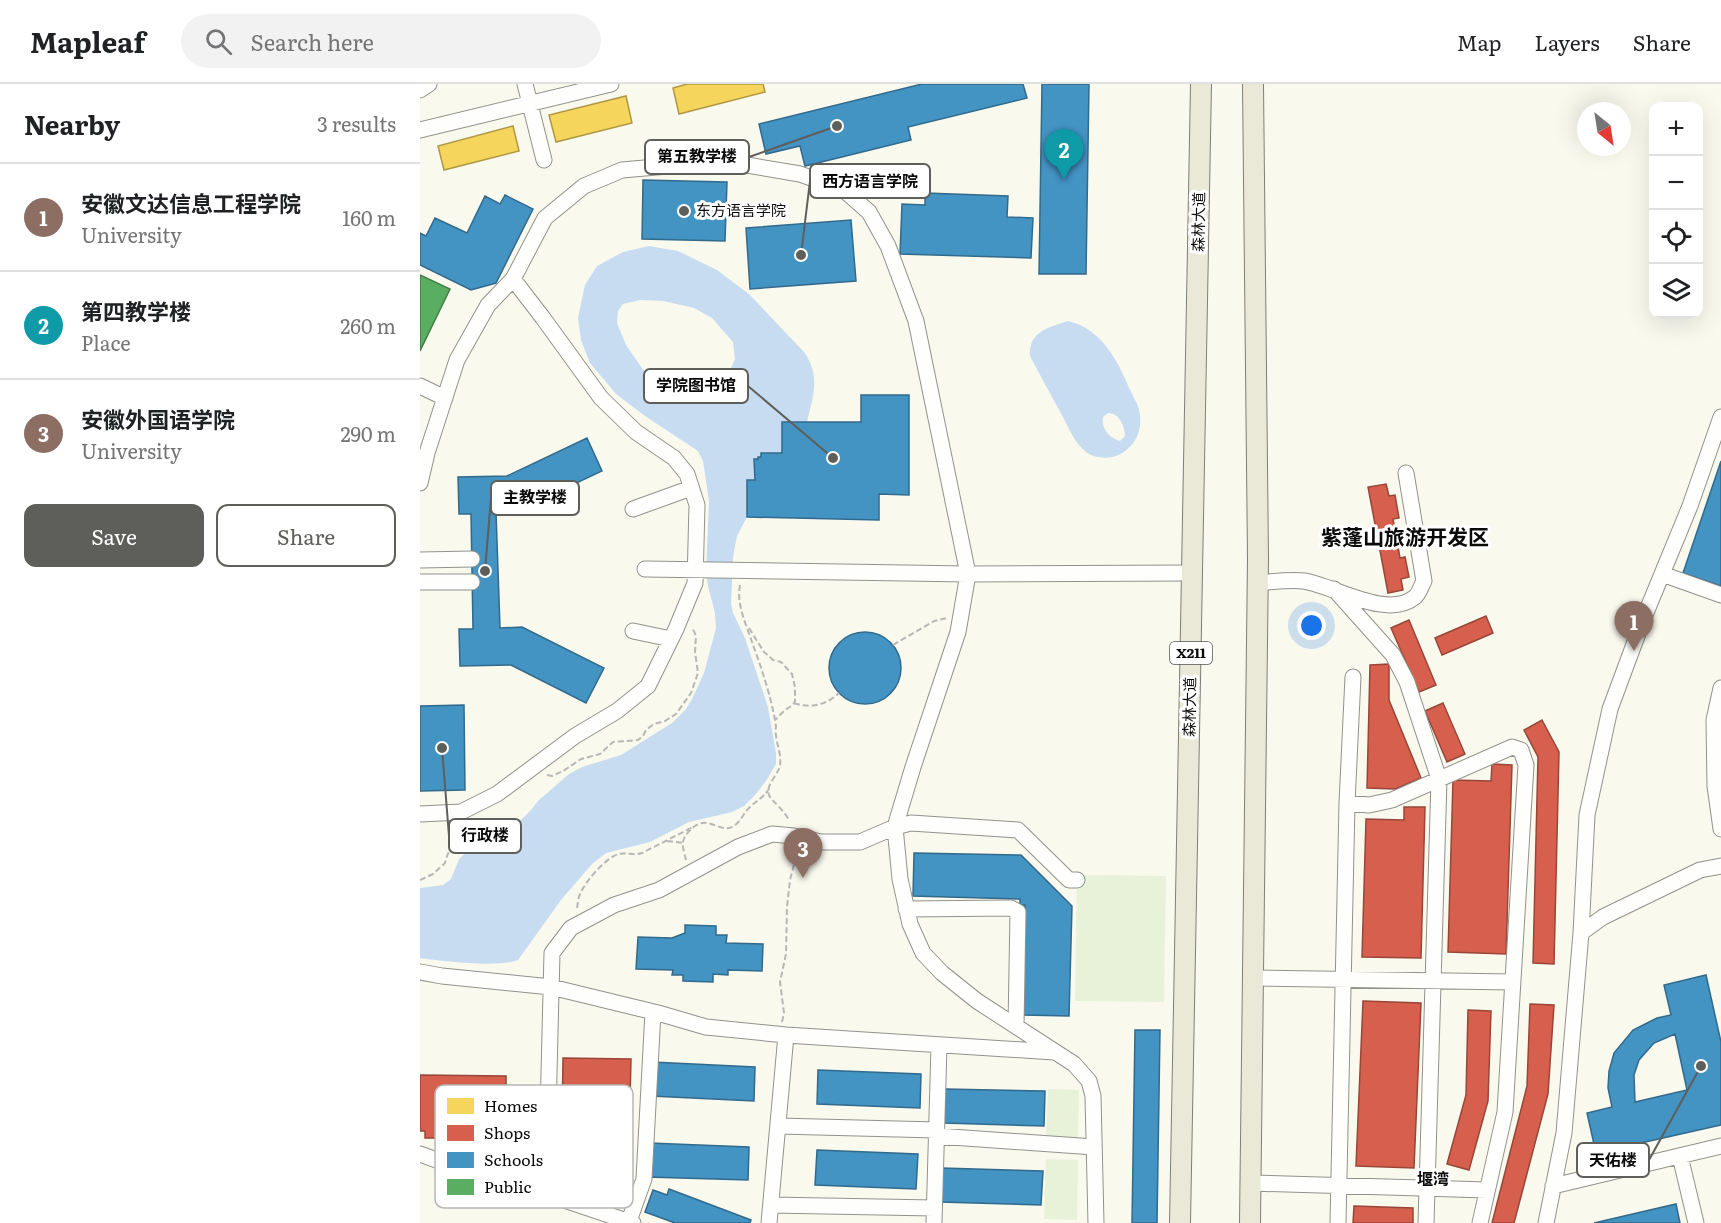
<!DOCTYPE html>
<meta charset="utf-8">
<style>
body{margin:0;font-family:Literata,"Noto Sans SC",serif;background:#f2f2f2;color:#202124}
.controls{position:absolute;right:18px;top:18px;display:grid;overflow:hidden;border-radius:12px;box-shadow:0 6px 24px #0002}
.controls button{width:54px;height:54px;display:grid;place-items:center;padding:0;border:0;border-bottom:2px solid #e0e0e0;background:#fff;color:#202124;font:30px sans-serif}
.compass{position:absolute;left:1157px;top:18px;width:54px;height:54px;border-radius:50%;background:#fff;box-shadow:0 6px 24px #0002;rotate:150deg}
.you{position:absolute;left:892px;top:542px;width:21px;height:21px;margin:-15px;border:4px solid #fff;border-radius:50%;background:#1a73e8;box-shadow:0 0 0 9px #1a73e833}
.badge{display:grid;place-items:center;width:39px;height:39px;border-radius:50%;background:#5e5e5a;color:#fff;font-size:20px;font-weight:700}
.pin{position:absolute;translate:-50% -50px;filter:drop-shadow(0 2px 3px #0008)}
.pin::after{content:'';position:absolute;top:32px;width:21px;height:18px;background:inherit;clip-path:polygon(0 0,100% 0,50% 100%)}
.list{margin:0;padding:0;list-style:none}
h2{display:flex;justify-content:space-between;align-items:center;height:78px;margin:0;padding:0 24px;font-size:26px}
h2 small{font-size:20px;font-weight:400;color:#757577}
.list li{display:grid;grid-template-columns:39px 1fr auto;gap:18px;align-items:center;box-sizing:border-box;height:108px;padding:0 24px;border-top:2px solid #e0e0e0}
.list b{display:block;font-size:22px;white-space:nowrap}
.list p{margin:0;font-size:20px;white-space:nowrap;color:#757577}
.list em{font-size:20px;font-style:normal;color:#757577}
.actions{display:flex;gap:12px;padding:18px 24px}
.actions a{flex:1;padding:14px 0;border:2px solid #5e5e5a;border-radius:12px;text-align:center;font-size:21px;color:#5e5e5a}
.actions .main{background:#5e5e5a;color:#fff}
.icon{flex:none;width:33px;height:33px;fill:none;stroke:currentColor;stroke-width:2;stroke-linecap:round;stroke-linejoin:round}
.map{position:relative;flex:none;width:1301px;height:1139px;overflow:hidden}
header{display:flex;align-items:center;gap:36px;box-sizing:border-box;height:84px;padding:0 30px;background:#fff;border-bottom:2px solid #e0e0e0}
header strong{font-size:28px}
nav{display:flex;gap:33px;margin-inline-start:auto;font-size:21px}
.search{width:420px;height:54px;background:#f2f2f2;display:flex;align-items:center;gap:15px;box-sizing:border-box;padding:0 21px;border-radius:33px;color:#757577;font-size:22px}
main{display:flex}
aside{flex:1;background:#fff}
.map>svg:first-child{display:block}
.pitch{fill:#e8f2d9}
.water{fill:#c7dcf1;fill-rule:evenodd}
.homes{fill:#f6d55c;stroke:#af9843;stroke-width:1.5}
.shops{fill:#d6604d;stroke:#994639;stroke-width:1.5}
.schools{fill:#4393c3;stroke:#326a8c;stroke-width:1.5;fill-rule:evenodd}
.public{fill:#5aae61;stroke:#427d47;stroke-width:1.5}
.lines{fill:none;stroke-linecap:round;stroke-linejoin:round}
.minor-casing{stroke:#92928d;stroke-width:17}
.major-casing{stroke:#7f7f7a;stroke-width:22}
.path{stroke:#b7b7b5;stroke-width:2;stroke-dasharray:6 3;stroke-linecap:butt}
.minor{stroke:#fefefc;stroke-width:15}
.major{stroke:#eae8d7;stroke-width:20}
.poi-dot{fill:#5e5e5a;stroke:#fff;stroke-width:2}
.labels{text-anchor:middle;stroke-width:6;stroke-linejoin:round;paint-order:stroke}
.shield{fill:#fff;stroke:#545454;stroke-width:1.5}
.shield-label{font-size:14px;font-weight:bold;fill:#0a0a0a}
.poi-label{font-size:15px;fill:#0a0a0a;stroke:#fff;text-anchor:start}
.street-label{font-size:15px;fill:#0a0a0a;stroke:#fff}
.neighbourhood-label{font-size:16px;font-weight:bold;fill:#0a0a0a;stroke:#fff}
.district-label{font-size:21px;font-weight:bold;fill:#0a0a0a;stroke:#fff}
.key{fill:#fff;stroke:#b6b6b6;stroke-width:1.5}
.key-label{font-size:16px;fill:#0a0a0a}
.leader{fill:none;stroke:#5e5e5a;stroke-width:2}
.callout-dot{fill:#5e5e5a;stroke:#fff;stroke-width:2}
.callout{fill:#fff;stroke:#5e5e5a;stroke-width:2}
.callout-label{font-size:16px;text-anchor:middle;font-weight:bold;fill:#0a0a0a}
</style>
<header>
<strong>Mapleaf</strong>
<div class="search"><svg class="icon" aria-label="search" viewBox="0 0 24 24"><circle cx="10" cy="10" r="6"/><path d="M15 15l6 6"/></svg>Search here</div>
<nav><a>Map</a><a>Layers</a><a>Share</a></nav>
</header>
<main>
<aside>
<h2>Nearby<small>3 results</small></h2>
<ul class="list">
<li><span class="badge" style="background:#8d6e63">1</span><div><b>安徽文达信息工程学院</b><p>University</p></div><em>160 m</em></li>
<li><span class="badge" style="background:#0f9aa8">2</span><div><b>第四教学楼</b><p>Place</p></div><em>260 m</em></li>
<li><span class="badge" style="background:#8d6e63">3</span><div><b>安徽外国语学院</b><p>University</p></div><em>290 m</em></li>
</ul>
<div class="actions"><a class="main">Save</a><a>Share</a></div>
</aside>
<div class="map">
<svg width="1301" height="1139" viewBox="0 0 1301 1139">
<rect width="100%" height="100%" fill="#f9f9ee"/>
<!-- pitch -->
<path class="pitch" d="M657 791 746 792 744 918 655 917Z
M628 1005 659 1006 658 1054 626 1053Z
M626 1075 658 1076 657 1136 624 1135Z"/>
<!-- water -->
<path class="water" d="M229 162 258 167 297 186 330 211 384 268C401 292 393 312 387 338H362V369H341V373L334 376 335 396 327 397V433L317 452 313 473 311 520 313 529 325 554 348 623 356 669V680L346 697 335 711 324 722 312 728 269 738 230 758 186 769 172 780 141 816 98 876C77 884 23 877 0 874V804L23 801 31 795 39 775 47 768 101 736 111 726 119 716 149 690 162 683 201 671 252 639 266 625 272 615 284 589 296 544 295 529 288 502 286 488 289 417 283 377 278 367 225 332 196 310 170 279 161 256 158 234 165 201 177 182 203 168ZM220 216 244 217 274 224 292 234 313 258 315 275 308 291 295 304 281 307 248 308 234 299 224 287 206 261 197 239 198 227 203 220Z
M648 237C682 245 698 277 710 306 714 314 720 324 720 332 722 350 713 365 696 372 687 375 673 374 666 368 655 359 649 345 643 333 632 313 621 293 610 272 608 248 629 243 648 237ZM688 329C699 328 705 343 705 352L700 357C689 354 681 344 683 333Z"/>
<!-- homes -->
<path class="homes" d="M267 0H343L345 8 259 30 253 4Z
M206 12 212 39 136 58 129 31Z
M93 42 99 67 24 86 18 62Z"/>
<!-- shops -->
<path class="shops" d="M966 400 969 412 975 411 979 434 973 435 980 474 985 473 989 493 981 495 983 506 968 509 948 403Z
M1066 532 1073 549 1022 571 1015 554Z
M989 536 1016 601 999 608 971 544Z
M969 580V616L1001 694 975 705 947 704 950 581Z
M1023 619 1045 670 1027 678 1005 627Z
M1122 636 1139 668 1134 880 1113 879 1118 673 1104 646Z
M1072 680 1092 681 1086 870 1028 868 1033 696 1071 697Z
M984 723H1005L1001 874 942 873 946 735 984 736Z
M943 917 1001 919 994 1084 936 1082Z
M1110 920 1134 921 1128 1010 1094 1139H1072L1107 1002Z
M1048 926 1071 927 1068 1017 1049 1086 1027 1080 1046 1011Z
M143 974 211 975 208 1099 141 1098Z
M0 991 86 992V1004H98L97 1014 114 1015 113 1082 92 1081V1071H80V1061L20 1060V1054H5V1047H0Z
M934 1122 993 1124V1139H933Z"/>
<!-- schools -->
<path class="schools" d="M502 0H603L607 14 488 43 491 56 385 82 380 62 346 70 339 40Z
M622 0H669L666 190H619Z
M223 96 307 98 305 157 222 155Z
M505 109 588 112 587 133 613 134 611 174 480 170 482 120 505 121Z
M85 111 113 125 76 199 51 206 0 181V149L6 152 15 134 47 149 65 112 80 120Z
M431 136 436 197 330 205 326 144Z
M441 311H489V411L459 410V436L327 433V396H335L334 375H338V373H341V369H362V338H441Z
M167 354 182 387 97 427 76 428 80 544 102 543 184 584 166 619 91 581 40 582 39 545H53L51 430H39L38 393 87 392Z
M1301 377V502L1263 489Z
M409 584a36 36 0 1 1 72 0a36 36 0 1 1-72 0Z
M44 621 45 706 0 707V622Z
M494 769 601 771 652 822 649 932 603 931 605 821H600V815L493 812Z
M265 841 296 842V851H307L306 859 343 860 342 887 308 886V891L293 890V898L263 897V891H252L253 886 216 885 218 853 252 854 265 849Z
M1286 891 1301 958V1041L1176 1069 1167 1029 1192 1023 1188 1004 1189 987 1194 969 1213 946 1237 934 1251 931 1244 901ZM1255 950 1267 1006 1215 1018 1214 991 1219 976 1234 959Z
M715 946H740L737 1139H712Z
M232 978 335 983 334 1017 231 1012Z
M398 986 501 990 500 1024 397 1020Z
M525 1005 625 1007 624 1042 524 1039Z
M229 1059 329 1063 328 1096 227 1093Z
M397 1066 498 1070 496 1105 395 1101Z
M521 1084 623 1087 621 1121 520 1118Z
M249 1105 331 1136 330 1139H255L225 1128 233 1106 247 1111Z
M1256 1120 1260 1139H1174Z"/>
<!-- public -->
<path class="public" d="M0 191 30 205 0 267Z"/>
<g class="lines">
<!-- minor casing -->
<g class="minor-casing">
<path id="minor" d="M105 0 124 76
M0 6 9 0
M0 46 191 0
M0 302 25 314
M0 399 7 369 37 276 68 221 93 195 125 134 164 102 202 86 259 81H327L380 90 424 106 449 128 468 162 496 237 548 490 538 548 493 683 475 743 480 795 490 840 503 869 522 889 557 917 654 980 669 997 673 1012 676 1139
M213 425 271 404
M0 476 52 475
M225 485 548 490 772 489
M1242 490 1301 511
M0 498H52
M837 499C852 498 869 495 884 497 915 502 967 536 995 513 999 510 1001 502 1004 497L986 389
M914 505 973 571 987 598 1019 695 1006 1139
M213 547 251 555
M1301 604 1294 636 1295 702 1301 745
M927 719 949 721 972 716 1092 663 1101 666 1106 681 1085 1028 1060 1139
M0 730 41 728 77 710 155 652 197 627 228 602 256 545 275 499 277 421 267 390 254 374 216 348 181 314 123 234 93 195
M486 825 591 824 598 828 596 942
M1161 849 1183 833 1280 786 1301 782
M0 888 22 892 131 903 238 929 286 943 366 951 634 968
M833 894 1093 898
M358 1042 517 1046
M517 1052 674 1063
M0 1070 38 1084 126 1110 213 1139
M1260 1072 1276 1139
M831 1099 1067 1106
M1133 1102 1301 1062
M126 1110 132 869 151 844 194 821 239 806 318 763 352 750 374 752 401 758H440L475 743 491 739 598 746 649 796H657
M351 1121 514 1124
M209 1137 224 1095 233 928
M349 1139 366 951
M514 1139 519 961
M918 1139 927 719 933 593
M1126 1139 1144 1049 1161 849 1167 731 1190 625 1223 536 1270 422 1301 333"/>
</g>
<!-- major casing -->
<g class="major-casing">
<path id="major" d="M760 1139 781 0
M830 1139 838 475 833 0"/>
</g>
<!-- path -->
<path class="path" d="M320 501C316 521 327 542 333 561 342 585 353 619 356 643 354 656 362 668 360 681 359 690 345 701 349 711 352 718 365 726 369 737
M329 544 344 568 353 576 361 578 372 590 375 603V617L373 621 365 626 355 636
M473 561 514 537 527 534
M374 619C391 625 406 621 419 609
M127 691 132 692 143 687 161 675 180 670 193 658 218 656 223 652 226 646 234 640 245 637 256 630 271 609 278 589 275 568 276 552 272 543
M247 757 263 759
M266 776C265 771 262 763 263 758 264 750 275 740 282 739 293 737 303 749 314 742 320 738 324 729 329 724 337 716 342 715 349 705
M0 796 13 790 25 779C29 759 41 761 43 740
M157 824C158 820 158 814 160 810 165 798 186 773 199 770 207 768 214 772 222 769L273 743
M362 938 364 929 360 898 366 870 367 823 370 796 378 765"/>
<!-- minor -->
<use href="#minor" class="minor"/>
<!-- major -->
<use href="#major" class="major"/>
</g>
<!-- markers -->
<circle class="poi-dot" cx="264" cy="127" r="6"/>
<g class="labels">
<!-- shield labels -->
<rect class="shield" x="750" y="558" width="42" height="22" rx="4.5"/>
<g class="shield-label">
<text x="771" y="574">X211</text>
</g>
<!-- poi labels -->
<g class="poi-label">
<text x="276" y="132">东方语言学院</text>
</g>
<!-- street labels -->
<g class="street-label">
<text transform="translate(779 138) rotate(-89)" y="5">森林大道</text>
<text transform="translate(770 623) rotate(-89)" y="5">森林大道</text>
</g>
<!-- neighbourhood labels -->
<g class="neighbourhood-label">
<text x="1013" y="1101">堰湾</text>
</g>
<!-- district labels -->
<g class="district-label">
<text x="985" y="461">紫蓬山旅游开发区</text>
</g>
</g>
<!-- legend -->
<rect x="15" y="1001" width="198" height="123" rx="9" class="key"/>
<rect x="27" y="1014" width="27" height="16" fill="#f6d55c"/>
<rect x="27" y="1041" width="27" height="16" fill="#d6604d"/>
<rect x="27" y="1068" width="27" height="16" fill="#4393c3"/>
<rect x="27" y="1095" width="27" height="16" fill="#5aae61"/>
<g class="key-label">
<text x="64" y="1028">Homes</text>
<text x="64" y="1055">Shops</text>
<text x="64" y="1082">Schools</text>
<text x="64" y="1109">Public</text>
</g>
<!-- callouts -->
<path class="leader" d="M417 42L329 73M381 171L390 97M413 374L328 302M65 487L71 414M22 664L29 752M1281 982L1229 1076"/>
<g class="callout-dot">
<circle cx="417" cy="42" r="6"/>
<circle cx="381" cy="171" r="6"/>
<circle cx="413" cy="374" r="6"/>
<circle cx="65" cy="487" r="6"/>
<circle cx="22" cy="664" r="6"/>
<circle cx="1281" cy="982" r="6"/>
</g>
<g class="callout">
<rect x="225" y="56" width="104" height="34" rx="6"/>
<rect x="390" y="80" width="120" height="34" rx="6"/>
<rect x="224" y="285" width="104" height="34" rx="6"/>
<rect x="71" y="397" width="88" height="34" rx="6"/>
<rect x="29" y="735" width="72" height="34" rx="6"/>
<rect x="1157" y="1059" width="72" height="34" rx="6"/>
</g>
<g class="callout-label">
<text x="277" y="78">第五教学楼</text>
<text x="450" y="103">西方语言学院</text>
<text x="276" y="307">学院图书馆</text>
<text x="115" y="419">主教学楼</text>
<text x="65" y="757">行政楼</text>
<text x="1193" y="1082">天佑楼</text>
</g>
</svg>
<div class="controls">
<button>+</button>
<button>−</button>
<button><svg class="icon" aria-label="locate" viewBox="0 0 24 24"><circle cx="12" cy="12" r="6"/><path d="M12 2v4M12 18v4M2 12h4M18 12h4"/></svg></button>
<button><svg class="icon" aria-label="layers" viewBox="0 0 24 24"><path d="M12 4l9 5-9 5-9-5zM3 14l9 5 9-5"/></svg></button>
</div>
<svg class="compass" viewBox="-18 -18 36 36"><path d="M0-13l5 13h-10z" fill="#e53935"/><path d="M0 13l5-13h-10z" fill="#757577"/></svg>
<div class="you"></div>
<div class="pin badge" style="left:1214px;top:567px;background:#8d6e63">1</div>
<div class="pin badge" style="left:644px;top:95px;background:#0f9aa8">2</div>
<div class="pin badge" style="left:383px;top:794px;background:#8d6e63">3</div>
</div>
</main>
